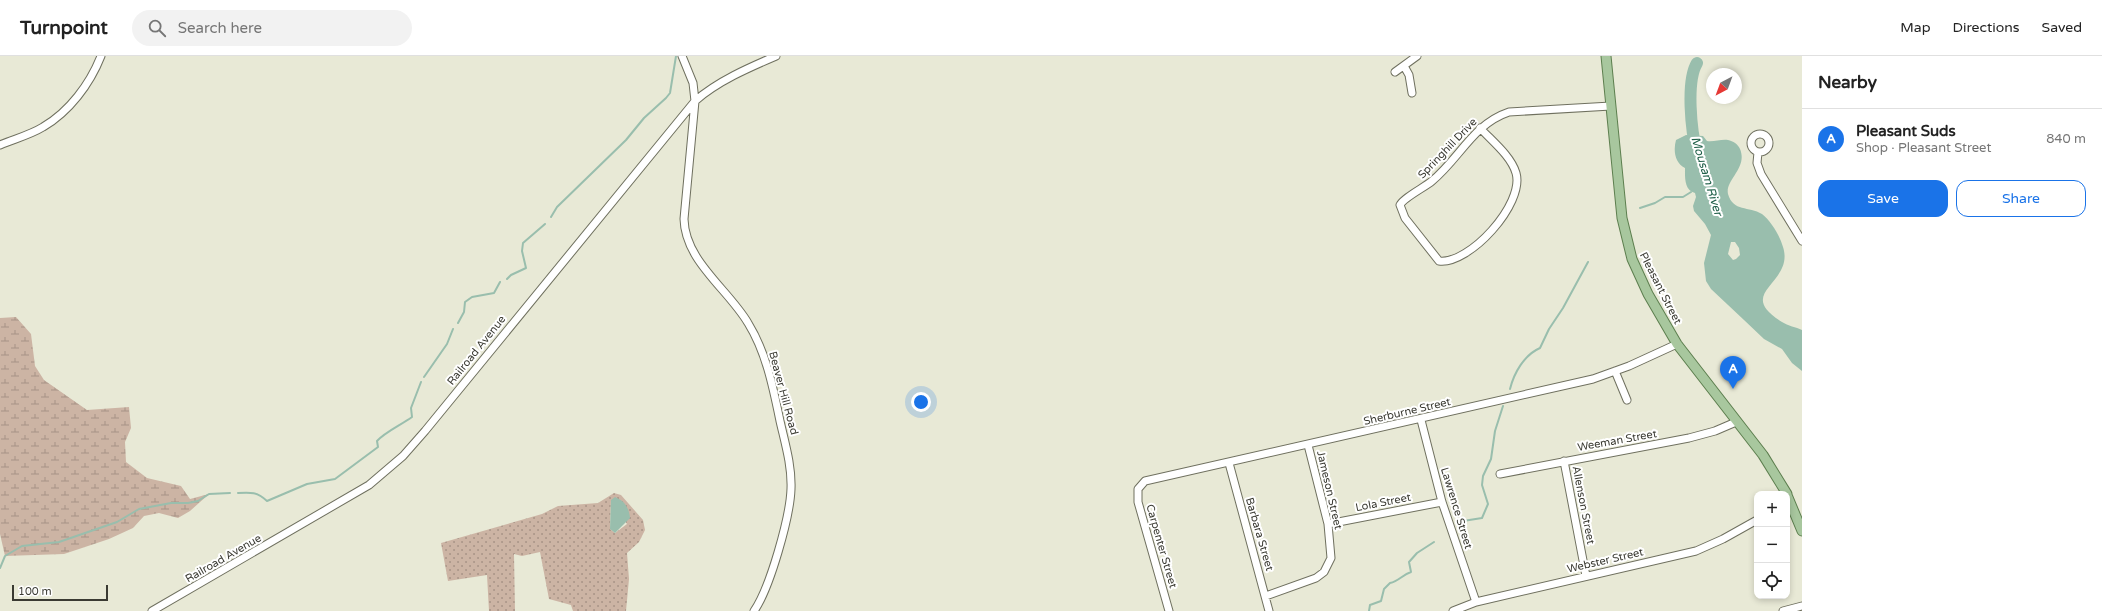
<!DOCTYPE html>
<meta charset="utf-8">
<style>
body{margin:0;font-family:"Varela Round",sans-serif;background:#f2f2f2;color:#222}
.controls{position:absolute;right:12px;bottom:12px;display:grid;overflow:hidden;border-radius:8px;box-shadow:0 2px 6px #0003}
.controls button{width:36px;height:36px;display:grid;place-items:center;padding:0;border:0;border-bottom:1px solid #e0e0e0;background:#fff;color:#222;font:20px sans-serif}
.compass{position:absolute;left:1706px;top:12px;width:36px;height:36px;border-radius:50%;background:#fff;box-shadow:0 2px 6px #0003;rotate:221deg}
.scale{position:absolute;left:12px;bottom:10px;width:96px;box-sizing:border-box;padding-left:4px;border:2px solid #3a3a32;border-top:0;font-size:11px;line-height:14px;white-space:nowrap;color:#3a3a32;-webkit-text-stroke:3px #fff;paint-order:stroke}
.you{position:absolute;left:921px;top:346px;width:14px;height:14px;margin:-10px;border:3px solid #fff;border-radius:50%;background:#1a73e8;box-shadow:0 0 0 6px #1a73e833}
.badge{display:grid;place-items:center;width:26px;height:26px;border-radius:50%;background:#1a73e8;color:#fff;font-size:13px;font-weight:700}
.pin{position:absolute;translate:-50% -33px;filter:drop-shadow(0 1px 2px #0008)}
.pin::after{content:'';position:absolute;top:21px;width:14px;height:12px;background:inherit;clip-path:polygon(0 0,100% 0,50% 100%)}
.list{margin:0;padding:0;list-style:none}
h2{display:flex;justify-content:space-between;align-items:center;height:52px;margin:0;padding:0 16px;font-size:17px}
h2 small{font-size:13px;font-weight:400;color:#767676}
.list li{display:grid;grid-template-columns:26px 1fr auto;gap:12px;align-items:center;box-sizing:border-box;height:60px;padding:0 16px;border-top:1px solid #e0e0e0}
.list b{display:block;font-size:15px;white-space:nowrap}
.list p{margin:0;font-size:13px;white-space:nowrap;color:#767676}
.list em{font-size:13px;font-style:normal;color:#767676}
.actions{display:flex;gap:8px;padding:12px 16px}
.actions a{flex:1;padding:9px 0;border:1px solid #1a73e8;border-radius:12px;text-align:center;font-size:14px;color:#1a73e8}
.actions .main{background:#1a73e8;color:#fff}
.icon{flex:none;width:22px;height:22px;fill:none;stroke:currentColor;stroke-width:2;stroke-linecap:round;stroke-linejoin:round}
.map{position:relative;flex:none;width:1802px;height:555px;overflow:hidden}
header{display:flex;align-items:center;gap:24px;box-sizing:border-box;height:56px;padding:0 20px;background:#fff;border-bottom:1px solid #e0e0e0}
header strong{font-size:19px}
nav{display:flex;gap:22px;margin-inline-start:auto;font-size:14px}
.search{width:280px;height:36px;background:#f2f2f2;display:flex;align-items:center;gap:10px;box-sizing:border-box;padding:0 14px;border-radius:22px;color:#767676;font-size:15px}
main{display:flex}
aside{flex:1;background:#fff}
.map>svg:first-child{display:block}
.grass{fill:url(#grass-dots);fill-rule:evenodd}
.wetland{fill:url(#wetland-marsh)}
.water{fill:#99bead;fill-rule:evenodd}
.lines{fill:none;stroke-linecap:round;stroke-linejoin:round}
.stream{stroke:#99bead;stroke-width:2}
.river{stroke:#99bead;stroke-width:12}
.minor-casing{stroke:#6f705f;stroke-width:9}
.major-casing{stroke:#5c7e4e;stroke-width:11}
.minor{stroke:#fff;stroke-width:7}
.major{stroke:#a8c79e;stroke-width:9}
.labels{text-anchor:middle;stroke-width:4;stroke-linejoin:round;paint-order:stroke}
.street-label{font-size:11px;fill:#3a3a32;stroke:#fff}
.water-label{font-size:12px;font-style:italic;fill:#206049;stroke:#fff}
</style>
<header>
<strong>Turnpoint</strong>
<div class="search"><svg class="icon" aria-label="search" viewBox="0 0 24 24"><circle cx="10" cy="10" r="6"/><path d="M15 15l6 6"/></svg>Search here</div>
<nav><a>Map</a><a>Directions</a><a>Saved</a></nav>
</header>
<main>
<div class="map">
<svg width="1802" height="555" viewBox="0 0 1802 555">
<defs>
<pattern id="grass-dots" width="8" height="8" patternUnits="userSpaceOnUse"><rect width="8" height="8" fill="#ccb4a4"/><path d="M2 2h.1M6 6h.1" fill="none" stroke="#a79386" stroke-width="1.8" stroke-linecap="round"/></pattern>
<pattern id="wetland-marsh" width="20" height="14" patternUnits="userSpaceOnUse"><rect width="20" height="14" fill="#ccb4a4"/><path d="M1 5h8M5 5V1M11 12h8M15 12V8" fill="none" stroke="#a79386"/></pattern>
</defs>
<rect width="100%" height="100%" fill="#e8e9d6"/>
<!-- grass -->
<path class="grass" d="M614 437 621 439 643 464 645 474 639 486 627 497 629 523 626 555H573L571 549 549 543 540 496 522 500 514 498 515 555H489L487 519 448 525 441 487 542 458 558 450 598 447ZM611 444 627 468 615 477 610 473Z"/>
<!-- wetland -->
<path class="wetland" d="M16 261 31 278 35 310 44 324 87 354 129 351 131 372 125 386 126 406 147 422 181 430 190 443 209 438 190 455 178 462 159 457 144 460 133 472 109 483 64 498 5 500 0 478V262Z"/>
<!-- water -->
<path class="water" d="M1686 79 1703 80 1707 85C1714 86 1721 83 1728 84 1733 85 1738 88 1740 93 1748 112 1725 124 1728 138 1733 156 1749 150 1762 158 1771 165 1780 180 1783 191 1795 228 1733 236 1782 266 1788 270 1796 271 1802 274V315L1792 307 1782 293 1764 283 1744 264 1711 233 1706 225 1704 207 1711 179 1705 168 1694 155 1693 150 1696 141 1695 137C1684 134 1685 121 1685 112 1675 107 1673 95 1676 84ZM1731 186H1735L1739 192 1740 199 1736 203 1733 204 1728 198Z
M615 441C625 445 629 452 630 462L615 477 610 473 611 444Z"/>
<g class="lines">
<!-- stream -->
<path class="stream" d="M1640 152 1655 147 1665 141H1683L1691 136
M551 161 557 151 626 84 644 62 666 42 670 37 676 0
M507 223 511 219 526 212 522 195 523 187 545 168
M458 267 464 256 465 246 472 241 494 237 500 226
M424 321 447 288 453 273
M1510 333C1514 317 1524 299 1540 292L1549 273 1563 252 1588 206
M238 437C251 436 257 436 267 445L307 428 335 423 378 391 377 385C385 376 401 369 412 361L411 352 421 326
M1463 465 1482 462 1488 448 1482 429 1483 420 1491 403 1495 375 1503 350
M0 512 5 500 22 490 59 486 117 466 139 453 171 447H188L198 445 209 438 230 437
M1369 555 1370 549 1381 545 1384 533 1390 527C1399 525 1402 519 1411 516L1409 506 1417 497 1434 486"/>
<!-- river -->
<path class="river" d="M1697 7C1686 25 1691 76 1697 96"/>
<!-- minor casing -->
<g class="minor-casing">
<path id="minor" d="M682 0 693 27 695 45 684 163C685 205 728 233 748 267 766 296 773 331 780 365 785 387 792 410 791 433 790 461 770 532 754 555
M1404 10 1409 19 1412 37
M1395 16 1417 0
M1480 72C1492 85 1511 100 1516 117 1525 148 1469 209 1439 205L1405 162 1400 149C1403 142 1425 131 1432 125 1460 102 1473 68 1509 56L1611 50
M1751 87a9 9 0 1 1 18 0a9 9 0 1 1-18 0Z
M0 89C14 83 30 79 43 71 69 56 90 28 101 0
M1758 96 1757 107 1761 118 1802 185
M1615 315 1627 344
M1421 364 1442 446 1476 546
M1564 405 1586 520
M1229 407 1269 555
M1500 418 1689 382 1715 375 1736 366
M1328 468 1442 446
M1266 540 1316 522 1324 516 1331 502 1328 468 1308 389
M152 555 369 429 403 400 425 375 695 45C718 25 748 12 776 0
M1169 555 1138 446V433L1145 425 1593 323 1629 310 1677 288
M1453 555 1476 546 1696 495 1723 483 1757 464
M1783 555 1802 550"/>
</g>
<!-- major casing -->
<g class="major-casing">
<path id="major" d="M1606 0 1622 162 1632 203 1648 238 1677 288 1763 399 1787 438
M1787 439 1802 475"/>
</g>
<!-- minor -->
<use href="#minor" class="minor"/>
<!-- major -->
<use href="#major" class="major"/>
</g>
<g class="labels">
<!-- street labels -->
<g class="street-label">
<text transform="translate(1447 92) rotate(-46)" y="4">Springhill Drive</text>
<text transform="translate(1661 232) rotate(63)" y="4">Pleasant Street</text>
<text transform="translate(476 294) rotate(-51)" y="4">Railroad Avenue</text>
<text transform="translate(784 337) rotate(75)" y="4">Beaver Hill Road</text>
<text transform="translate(1407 355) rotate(-13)" y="4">Sherburne Street</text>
<text transform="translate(1617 384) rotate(-10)" y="4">Weeman Street</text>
<text transform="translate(1330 434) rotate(77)" y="4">Jameson Street</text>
<text transform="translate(1383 446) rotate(-11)" y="4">Lola Street</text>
<text transform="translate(1584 449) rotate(79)" y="4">Allenson Street</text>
<text transform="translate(1457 452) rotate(73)" y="4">Lawrence Street</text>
<text transform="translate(1260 478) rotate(74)" y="4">Barbara Street</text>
<text transform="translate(1162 490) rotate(74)" y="4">Carpenter Street</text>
<text transform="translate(223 502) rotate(-30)" y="4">Railroad Avenue</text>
<text transform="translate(1605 504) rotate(-13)" y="4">Webster Street</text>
</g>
<!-- water labels -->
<g class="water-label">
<text transform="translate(1707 120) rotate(73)" y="4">Mousam River</text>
</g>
</g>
</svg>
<div class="controls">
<button>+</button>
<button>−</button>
<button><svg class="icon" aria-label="locate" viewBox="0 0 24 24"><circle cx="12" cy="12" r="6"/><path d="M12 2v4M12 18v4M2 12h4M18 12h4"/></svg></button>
</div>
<svg class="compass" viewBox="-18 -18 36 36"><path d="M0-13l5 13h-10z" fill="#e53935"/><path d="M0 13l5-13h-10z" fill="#767676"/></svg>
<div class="scale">100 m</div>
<div class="you"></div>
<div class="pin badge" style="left:1733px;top:333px">A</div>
</div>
<aside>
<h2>Nearby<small></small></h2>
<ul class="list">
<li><span class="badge">A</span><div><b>Pleasant Suds</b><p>Shop · Pleasant Street</p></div><em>840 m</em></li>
</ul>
<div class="actions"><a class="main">Save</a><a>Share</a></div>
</aside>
</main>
